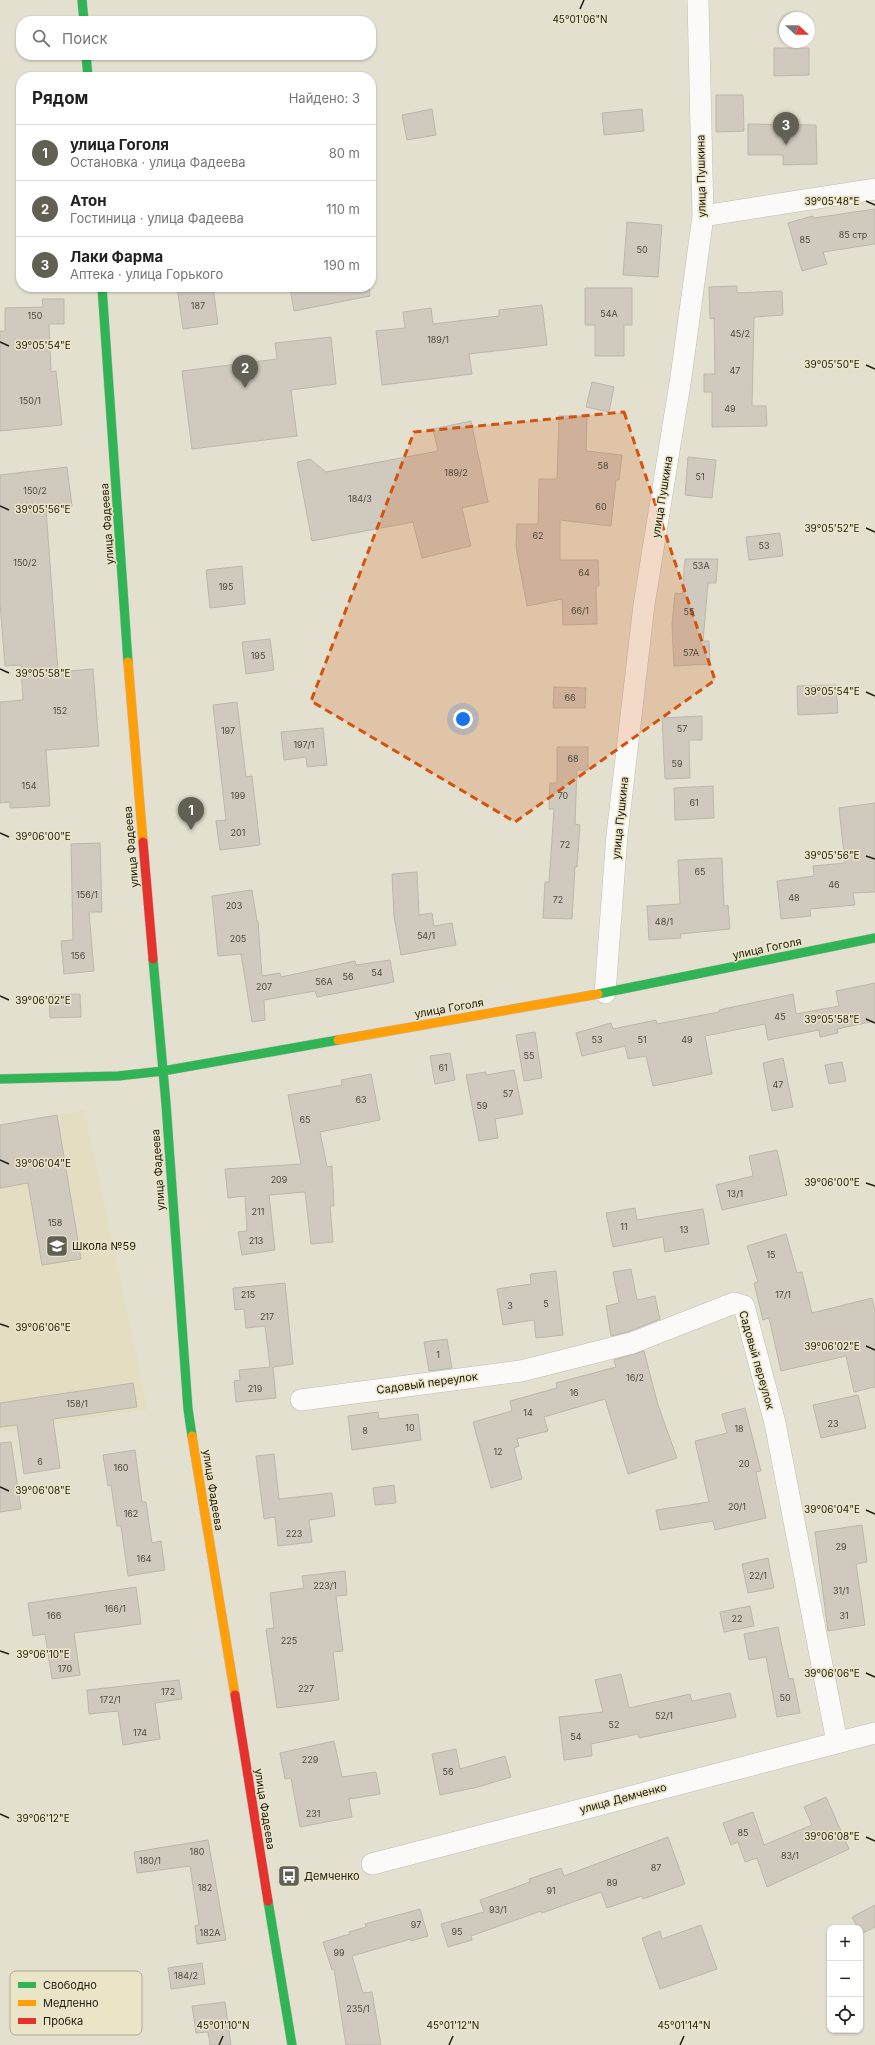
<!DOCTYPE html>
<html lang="ru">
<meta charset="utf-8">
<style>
body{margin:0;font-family:Inter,sans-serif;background:#f2f2f2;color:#222}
.controls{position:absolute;right:12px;bottom:12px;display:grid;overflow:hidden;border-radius:8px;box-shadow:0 1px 3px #0004}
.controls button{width:36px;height:36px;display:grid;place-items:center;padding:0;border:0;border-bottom:1px solid #e0e0e0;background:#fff;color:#222;font:20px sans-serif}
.compass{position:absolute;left:779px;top:12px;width:36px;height:36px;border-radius:50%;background:#fff;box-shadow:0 1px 3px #0004;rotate:112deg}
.you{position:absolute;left:463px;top:719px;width:14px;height:14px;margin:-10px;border:3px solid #fff;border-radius:50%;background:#1a73e8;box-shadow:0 0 0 6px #1a73e833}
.badge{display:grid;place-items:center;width:26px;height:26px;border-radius:50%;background:#626053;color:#fff;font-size:13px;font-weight:700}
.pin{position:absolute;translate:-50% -33px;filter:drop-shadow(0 1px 2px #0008)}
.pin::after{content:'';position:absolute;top:21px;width:14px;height:12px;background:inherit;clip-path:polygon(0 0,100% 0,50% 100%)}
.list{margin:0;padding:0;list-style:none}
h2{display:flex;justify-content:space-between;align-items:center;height:52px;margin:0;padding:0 16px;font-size:17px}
h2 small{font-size:13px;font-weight:400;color:#767676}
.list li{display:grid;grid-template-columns:26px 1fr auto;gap:12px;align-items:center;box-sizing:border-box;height:56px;padding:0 16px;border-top:1px solid #e0e0e0}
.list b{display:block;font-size:15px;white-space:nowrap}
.list p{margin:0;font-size:13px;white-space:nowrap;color:#767676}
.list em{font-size:13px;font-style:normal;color:#767676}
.icon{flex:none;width:22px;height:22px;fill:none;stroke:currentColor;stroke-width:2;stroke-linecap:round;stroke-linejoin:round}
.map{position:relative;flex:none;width:875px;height:2045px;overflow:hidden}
.search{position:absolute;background:#fff;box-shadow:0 1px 3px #0004;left:16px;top:16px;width:360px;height:44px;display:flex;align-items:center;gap:10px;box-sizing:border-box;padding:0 14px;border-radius:16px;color:#767676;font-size:15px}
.panel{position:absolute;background:#fff;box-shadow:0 1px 3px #0004;left:16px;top:72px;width:360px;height:220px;border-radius:16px}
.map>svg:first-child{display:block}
.built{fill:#e3dec2}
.building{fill:#cfc9be;stroke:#bcb7ac}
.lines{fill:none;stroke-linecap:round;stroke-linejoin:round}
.street-casing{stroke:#c1beb1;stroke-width:22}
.fast-casing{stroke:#c1beb1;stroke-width:10}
.slow-casing{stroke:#c1beb1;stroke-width:10}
.jam-casing{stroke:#c1beb1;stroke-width:10}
.street{stroke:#fbfaf8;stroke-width:21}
.fast{stroke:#30b455;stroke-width:9}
.slow{stroke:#ff9f0a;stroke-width:9}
.jam{stroke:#e5322d;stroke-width:9}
.marked{fill:#d4530c;fill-opacity:0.2;stroke:#d4530c;stroke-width:3;stroke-dasharray:8 5;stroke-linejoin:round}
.ticks{fill:none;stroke:#1d1b10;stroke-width:1.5}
.labels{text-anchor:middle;stroke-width:3;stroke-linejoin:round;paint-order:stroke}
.number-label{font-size:9px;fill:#4c493e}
.street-label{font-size:11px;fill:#1d1b10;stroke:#ebe5c8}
.poi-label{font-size:11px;fill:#1d1b10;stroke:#ebe5c8;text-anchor:start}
.key{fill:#ebe5c8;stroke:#ada891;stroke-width:1}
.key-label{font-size:11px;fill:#1d1b10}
.ticks-label{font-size:10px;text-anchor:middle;fill:#1d1b10;stroke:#ebe5c8;stroke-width:3;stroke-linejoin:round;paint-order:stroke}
</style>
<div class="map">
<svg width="875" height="2045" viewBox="0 0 875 2045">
<rect width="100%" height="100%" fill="#e3e0d0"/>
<!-- built -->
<path class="built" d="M85 1110 148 1409 0 1432V1125Z"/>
<!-- building -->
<path class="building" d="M774 48H809V75L774 76Z
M716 95H743L744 131 716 132Z
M432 109 436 135 407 140 402 115Z
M642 109 644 131 604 135 602 113Z
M748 124 816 125 817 164 783 165V155H748Z
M875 209V244L823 252 827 264 802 271 788 223 813 216 814 218Z
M627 222 662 225 658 277 623 275Z
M737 286V293L782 291 783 315 754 317 752 406H766L767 426 712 427V392H704V374H715L714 318 710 319 709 287Z
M177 287H213L218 324 183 329Z
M290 287H369L370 296 294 311Z
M585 288H632V325H624V356H595V325H585Z
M42 299H64V324H49L51 372 56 371 62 425 0 431V331H5V308L43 307Z
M542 305 547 345 469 354 472 374 382 385 376 331 405 328 403 312 431 308 433 324 499 316V310Z
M331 337 336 384 291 390 297 436 192 449 182 371 277 359 275 343Z
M592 382 614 387 609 412 586 407Z
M559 416H587L586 451 622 455 619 480H616L611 526 560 520V560H598L599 586H596L597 624 563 625 562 599 527 606 516 547 517 524H538L539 479H557Z
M471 421 488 502 462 508 471 546 422 558 413 522 312 541 297 462 310 459 326 472 438 451 433 429Z
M688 457 716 460 712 498 685 495Z
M67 467 72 506 46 509 58 672 93 669 99 746 46 750 50 806 10 808V802L0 803V702L23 700 21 665 5 666 0 603V475Z
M780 533 783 556 749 560 746 537Z
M685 559H718L716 583H708L703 641H709L710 664 674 666 672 626 675 593 682 594Z
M242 566 245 604 210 608 206 570Z
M270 639 274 670 246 674 242 642Z
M836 685 838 713 798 715 797 686Z
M554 687 586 688 585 708H553Z
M237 702 246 777 252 776 260 845 220 850 216 821 226 820 213 705Z
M702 716V740H689L690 778 665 779 662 718Z
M323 728 327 765 307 767 306 757 284 760 281 732Z
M557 747H588V770H577L575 824 580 825 577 867H575L572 919 543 918 545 882H549L554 809H549L550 783H557Z
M713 786 714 818 675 820 674 788Z
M875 803V892L853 893 855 905 810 909 811 916 781 919 777 881 814 876 813 866 845 863 839 808Z
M100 843 102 912H89L94 971 64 974 61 941 73 940 71 844Z
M722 858 724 906 728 905 730 929 680 934 681 938 649 940 647 906 680 904 678 860Z
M417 872 419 915 432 913 434 926 452 923 456 945 401 955 394 916 392 874Z
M252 890 257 921H258L262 976 280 973 281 977 355 961 356 965 390 960 394 982 317 997 315 991 264 1000 265 1020 252 1022 241 954 218 956 212 896Z
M875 983V1021L837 1029 838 1033 820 1037 819 1030 768 1040 765 1024 705 1036 712 1074 653 1086 646 1056 628 1059 625 1046 582 1056 576 1033 611 1023 613 1029 656 1020 657 1024 719 1012V1010L793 994 796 1014 839 1006 836 991Z
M80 994 81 1017 50 1018 49 995Z
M535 1032 542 1078 524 1081 516 1035Z
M450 1053 455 1080 435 1084 430 1056Z
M783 1058 793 1107 772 1111 763 1063Z
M842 1062 846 1081 829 1084 825 1065Z
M514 1070 523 1114 495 1119 498 1138 479 1141 466 1075 486 1072V1075Z
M371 1074 380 1120 320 1132 327 1167 332 1166 334 1206H330L333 1242 311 1244 305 1192 269 1195 275 1250 242 1255 238 1232 247 1231 245 1196 228 1198 225 1169 301 1164 288 1095 342 1085 341 1080Z
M57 1115 81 1259 42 1265 28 1183 0 1188V1125Z
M777 1150 787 1195 722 1210 716 1185 753 1176 749 1156Z
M635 1208 637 1220 703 1209 709 1244 665 1252 663 1237 613 1247 606 1213Z
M786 1234 797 1273 802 1272 812 1313 872 1298 875 1311V1387L854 1392 846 1356 781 1371 769 1318 763 1320 754 1283 758 1282 747 1246Z
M631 1269 637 1300 655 1296 660 1319 628 1332 611 1336 606 1306 619 1303 613 1272Z
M556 1271 563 1335 536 1338 534 1320 503 1325 497 1289 531 1284 530 1274Z
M285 1283 293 1364 273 1367 276 1398 236 1402 234 1381 240 1380 239 1370 270 1367 265 1326 246 1328 244 1309 235 1310 233 1288Z
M447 1339 452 1368 429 1371 424 1342Z
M644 1351 658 1405 677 1458 628 1474 605 1399 544 1417 548 1431 517 1439 519 1446 514 1448 522 1479 491 1488 473 1422 512 1411 510 1401 557 1388 556 1383 616 1367 614 1360Z
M133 1383 137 1407 53 1419 60 1468 24 1474 17 1425 0 1427V1403Z
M858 1395 866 1428 821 1438 813 1405Z
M745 1408 761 1471 756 1472 766 1518 715 1530 713 1521 660 1530 656 1510 709 1502 695 1441 727 1433 722 1414Z
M378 1412 379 1419 418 1414 421 1440 352 1450 348 1416Z
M11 1442 21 1509 0 1512V1443Z
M135 1450 142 1502H146L152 1543 161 1541 165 1570 128 1576 121 1526H117L111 1485 108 1486 103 1455Z
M274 1454 279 1499 332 1493 335 1516 309 1520 312 1542 278 1546 275 1517 264 1519 256 1456Z
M394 1485 396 1503 375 1505 373 1488Z
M862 1525 867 1562 856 1564 865 1625 828 1631 815 1532Z
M768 1558 774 1588 748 1593 742 1564Z
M345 1571 347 1595 336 1596 343 1651 333 1652 339 1700 277 1708 266 1629 274 1628 270 1593 304 1588 302 1576Z
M136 1587 141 1624 74 1633 80 1675 52 1679 45 1634 33 1636 28 1603Z
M750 1606 754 1626 724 1632 720 1612Z
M778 1627 789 1679 793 1678 800 1713 777 1717 766 1657 749 1660 744 1634Z
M621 1674 629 1708 690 1694 692 1701 730 1693 736 1717 639 1738 638 1734 591 1744 592 1756 564 1760 559 1717 603 1712 595 1680Z
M179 1680 182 1699 155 1703 160 1739 123 1745 118 1711 89 1714 87 1690Z
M334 1741 342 1777 376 1772 380 1794 349 1799 352 1817 300 1827 291 1778 285 1779 280 1753Z
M456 1749 460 1769 505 1756 511 1777 478 1787 440 1795 432 1754Z
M826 1797 849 1849 767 1887 757 1858 745 1862 738 1842 731 1845 723 1823 753 1812 764 1845 812 1825 804 1807Z
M668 1837 685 1884 643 1899 642 1896 607 1908 601 1892 542 1913 541 1911 471 1936 472 1940 448 1947 441 1924 484 1912 480 1900 530 1882 529 1879 561 1868 564 1876Z
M208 1840 226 1940 197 1944 195 1926 199 1925 190 1866 137 1873 134 1852Z
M875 1905V1927L861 1934 860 1928H858L852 1917Z
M420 1909 428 1936 411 1941V1939L352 1956 363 1993 372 1992 381 2045H346L334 1969 332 1970 323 1942 350 1934 349 1932 366 1927 365 1924Z
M701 1925 717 1969 660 1989 642 1938 660 1931 662 1939Z
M202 1963 205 1984 171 1989 168 1968Z
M225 2002 231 2045H210L208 2032 196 2033 192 2006Z"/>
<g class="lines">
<!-- street casing -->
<g class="street-casing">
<path id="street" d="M703 216 875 189
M605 993 617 835 644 605 681 377 703 216 698 0
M301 1400 521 1371 632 1343 734 1303 744 1306 775 1423 837 1742
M372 1864 875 1733"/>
</g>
<!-- fast casing -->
<g class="fast-casing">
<path id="fast" d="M82 0 84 21
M86 55 88 77
M102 287 128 662
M153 959 166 1104 188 1409 192 1436
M598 994 875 938
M0 1079 118 1076 163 1071 338 1040
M268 1901 292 2045"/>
</g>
<!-- slow casing -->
<g class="slow-casing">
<path id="slow" d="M128 662 143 842
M338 1040 598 994
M192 1436 235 1695"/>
</g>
<!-- jam casing -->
<g class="jam-casing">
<path id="jam" d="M143 842 153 959
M235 1695 268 1901"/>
</g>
<!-- street -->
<use href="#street" class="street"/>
<!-- fast -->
<use href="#fast" class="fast"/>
<!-- slow -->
<use href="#slow" class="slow"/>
<!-- jam -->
<use href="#jam" class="jam"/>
</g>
<!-- marked area -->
<path class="marked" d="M624 412 715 680 515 822 311 701 414 432Z"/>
<!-- ticks -->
<path class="ticks" d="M580 9 584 0M866 201 875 205M0 342 9 346M866 365 875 369M0 506 9 510M866 528 875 532M0 669 9 673M866 692 875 696M0 833 9 837M866 856 875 859M0 996 9 1000M866 1019 875 1023M0 1160 9 1164M866 1183 875 1186M0 1324 9 1327M866 1346 875 1350M0 1487 9 1491M866 1510 875 1514M0 1651 9 1654M866 1673 875 1677M0 1814 9 1818M866 1837 875 1841M219 2045 223 2036M449 2045 453 2036M680 2045 684 2036"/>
<!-- icons -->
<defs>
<g id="school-square" transform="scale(1.15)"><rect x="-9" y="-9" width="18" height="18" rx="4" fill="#626053" stroke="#ebe5c8"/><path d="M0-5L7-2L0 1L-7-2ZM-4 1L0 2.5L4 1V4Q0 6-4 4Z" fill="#fff"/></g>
<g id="bus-square" transform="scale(1.15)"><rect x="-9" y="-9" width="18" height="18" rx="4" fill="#626053" stroke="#ebe5c8"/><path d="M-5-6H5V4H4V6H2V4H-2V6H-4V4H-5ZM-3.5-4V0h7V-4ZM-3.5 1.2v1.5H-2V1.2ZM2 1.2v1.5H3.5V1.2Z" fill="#fff"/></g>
</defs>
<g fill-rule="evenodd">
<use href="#school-square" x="57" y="1246"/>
<use href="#bus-square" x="289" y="1876"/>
</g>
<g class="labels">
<!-- number labels -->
<g class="number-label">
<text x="853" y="238">85 стр</text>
<text x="805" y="243">85</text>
<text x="642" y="253">50</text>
<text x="198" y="309">187</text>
<text x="609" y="317">54А</text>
<text x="35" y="319">150</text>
<text x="740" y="337">45/2</text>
<text x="438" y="343">189/1</text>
<text x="735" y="374">47</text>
<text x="30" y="404">150/1</text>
<text x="730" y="412">49</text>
<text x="603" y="469">58</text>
<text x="456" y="476">189/2</text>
<text x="700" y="480">51</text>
<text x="35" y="494">150/2</text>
<text x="360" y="502">184/3</text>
<text x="601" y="510">60</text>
<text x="538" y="539">62</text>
<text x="764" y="549">53</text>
<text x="25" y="566">150/2</text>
<text x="701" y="569">53А</text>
<text x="584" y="576">64</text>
<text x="226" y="590">195</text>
<text x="580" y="614">66/1</text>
<text x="689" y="615">55</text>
<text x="691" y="656">57А</text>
<text x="258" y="659">195</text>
<text x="570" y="701">66</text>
<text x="60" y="714">152</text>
<text x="682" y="732">57</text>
<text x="228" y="734">197</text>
<text x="304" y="748">197/1</text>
<text x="573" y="762">68</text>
<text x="677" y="767">59</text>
<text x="29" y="789">154</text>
<text x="238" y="799">199</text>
<text x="563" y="799">70</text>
<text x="694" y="806">61</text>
<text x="238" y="836">201</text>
<text x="565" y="848">72</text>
<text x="700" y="875">65</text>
<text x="834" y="888">46</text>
<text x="87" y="898">156/1</text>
<text x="794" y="901">48</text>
<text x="558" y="903">72</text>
<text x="234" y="909">203</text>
<text x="664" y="925">48/1</text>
<text x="426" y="939">54/1</text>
<text x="238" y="942">205</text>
<text x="78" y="959">156</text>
<text x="377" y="976">54</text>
<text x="348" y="980">56</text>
<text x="324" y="985">56А</text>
<text x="264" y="990">207</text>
<text x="780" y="1020">45</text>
<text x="597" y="1043">53</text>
<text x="642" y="1043">51</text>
<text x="687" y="1043">49</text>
<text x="529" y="1059">55</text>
<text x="443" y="1071">61</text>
<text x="778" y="1088">47</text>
<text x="508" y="1097">57</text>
<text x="361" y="1103">63</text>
<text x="482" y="1109">59</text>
<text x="305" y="1123">65</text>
<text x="279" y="1183">209</text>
<text x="735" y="1197">13/1</text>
<text x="258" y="1215">211</text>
<text x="55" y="1226">158</text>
<text x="624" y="1230">11</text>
<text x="684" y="1233">13</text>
<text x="256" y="1244">213</text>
<text x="771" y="1258">15</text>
<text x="248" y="1298">215</text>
<text x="783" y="1298">17/1</text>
<text x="546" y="1307">5</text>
<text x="510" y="1309">3</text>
<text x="267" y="1320">217</text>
<text x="438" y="1358">1</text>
<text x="635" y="1381">16/2</text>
<text x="255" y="1392">219</text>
<text x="574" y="1396">16</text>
<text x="77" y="1407">158/1</text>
<text x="528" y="1416">14</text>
<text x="833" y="1427">23</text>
<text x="410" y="1431">10</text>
<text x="739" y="1432">18</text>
<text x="365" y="1434">8</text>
<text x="498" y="1455">12</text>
<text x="40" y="1465">6</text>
<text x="744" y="1467">20</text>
<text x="121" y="1471">160</text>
<text x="737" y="1510">20/1</text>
<text x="131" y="1517">162</text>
<text x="294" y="1537">223</text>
<text x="841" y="1550">29</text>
<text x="144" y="1562">164</text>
<text x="758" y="1579">22/1</text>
<text x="325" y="1589">223/1</text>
<text x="841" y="1594">31/1</text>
<text x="115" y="1612">166/1</text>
<text x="54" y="1619">166</text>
<text x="844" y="1619">31</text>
<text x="737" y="1622">22</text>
<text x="289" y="1644">225</text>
<text x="65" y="1672">170</text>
<text x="306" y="1692">227</text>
<text x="168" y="1695">172</text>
<text x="785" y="1701">50</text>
<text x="110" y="1703">172/1</text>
<text x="664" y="1719">52/1</text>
<text x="614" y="1728">52</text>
<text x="140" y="1736">174</text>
<text x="576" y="1740">54</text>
<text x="310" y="1763">229</text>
<text x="448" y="1775">56</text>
<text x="313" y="1817">231</text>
<text x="743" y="1836">85</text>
<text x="197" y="1855">180</text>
<text x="790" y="1859">83/1</text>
<text x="150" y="1864">180/1</text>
<text x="656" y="1871">87</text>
<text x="612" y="1886">89</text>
<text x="205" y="1891">182</text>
<text x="551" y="1894">91</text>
<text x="498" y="1913">93/1</text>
<text x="416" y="1928">97</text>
<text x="457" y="1935">95</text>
<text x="210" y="1936">182А</text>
<text x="339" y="1956">99</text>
<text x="186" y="1979">184/2</text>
<text x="358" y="2012">235/1</text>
</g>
<!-- street labels -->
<g class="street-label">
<text transform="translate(701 176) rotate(-91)" y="4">улица Пушкина</text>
<text transform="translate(662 497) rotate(-81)" y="4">улица Пушкина</text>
<text transform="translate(107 524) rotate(-94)" y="4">улица Фадеева</text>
<text transform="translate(620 818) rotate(-84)" y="4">улица Пушкина</text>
<text transform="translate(131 847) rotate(-95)" y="4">улица Фадеева</text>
<text transform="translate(767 948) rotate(-12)" y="4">улица Гоголя</text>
<text transform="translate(449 1008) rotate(-10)" y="4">улица Гоголя</text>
<text transform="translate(158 1170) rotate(-94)" y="4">улица Фадеева</text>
<text transform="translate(757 1360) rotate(74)" y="4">Садовый переулок</text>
<text transform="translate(427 1383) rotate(-8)" y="4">Садовый переулок</text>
<text transform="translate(213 1490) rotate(81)" y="4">улица Фадеева</text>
<text transform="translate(623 1798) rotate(-15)" y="4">улица Демченко</text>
<text transform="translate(265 1809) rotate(81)" y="4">улица Фадеева</text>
</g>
<!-- poi labels -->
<g class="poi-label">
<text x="72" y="1250">Школа №59</text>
<text x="304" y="1880">Демченко</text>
</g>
</g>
<!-- legend -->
<rect x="10" y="1971" width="132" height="64" rx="6" class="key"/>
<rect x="18" y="1982" width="18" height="6" fill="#30b455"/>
<rect x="18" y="2000" width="18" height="6" fill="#ff9f0a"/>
<rect x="18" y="2018" width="18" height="6" fill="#e5322d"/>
<g class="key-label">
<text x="43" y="1989">Свободно</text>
<text x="43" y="2007">Медленно</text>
<text x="43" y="2025">Пробка</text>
</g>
<g class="ticks-label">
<text x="580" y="23">45°01'06"N</text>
<text x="832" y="205">39°05'48"E</text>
<text x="43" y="349">39°05'54"E</text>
<text x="832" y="368">39°05'50"E</text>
<text x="43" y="513">39°05'56"E</text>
<text x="832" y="532">39°05'52"E</text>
<text x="43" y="677">39°05'58"E</text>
<text x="832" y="695">39°05'54"E</text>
<text x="43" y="840">39°06'00"E</text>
<text x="832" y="859">39°05'56"E</text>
<text x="43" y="1004">39°06'02"E</text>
<text x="832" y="1023">39°05'58"E</text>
<text x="43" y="1167">39°06'04"E</text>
<text x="832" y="1186">39°06'00"E</text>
<text x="43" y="1331">39°06'06"E</text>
<text x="832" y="1350">39°06'02"E</text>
<text x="43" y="1494">39°06'08"E</text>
<text x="832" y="1513">39°06'04"E</text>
<text x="43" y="1658">39°06'10"E</text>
<text x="832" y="1677">39°06'06"E</text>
<text x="43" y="1822">39°06'12"E</text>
<text x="832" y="1840">39°06'08"E</text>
<text x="223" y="2029">45°01'10"N</text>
<text x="453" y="2029">45°01'12"N</text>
<text x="684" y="2029">45°01'14"N</text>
</g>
</svg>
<div class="controls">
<button>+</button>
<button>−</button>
<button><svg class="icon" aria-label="locate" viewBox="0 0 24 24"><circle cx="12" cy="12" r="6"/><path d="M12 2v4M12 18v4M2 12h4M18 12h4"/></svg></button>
</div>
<svg class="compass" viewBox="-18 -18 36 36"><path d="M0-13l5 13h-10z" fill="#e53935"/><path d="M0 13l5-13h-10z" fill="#767676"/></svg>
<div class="you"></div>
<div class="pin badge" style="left:191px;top:830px">1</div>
<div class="pin badge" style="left:245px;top:388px">2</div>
<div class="pin badge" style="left:786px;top:145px">3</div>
<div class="search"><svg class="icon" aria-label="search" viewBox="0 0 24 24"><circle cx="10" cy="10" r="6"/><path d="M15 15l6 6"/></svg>Поиск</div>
<section class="panel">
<h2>Рядом<small>Найдено: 3</small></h2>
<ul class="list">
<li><span class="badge">1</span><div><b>улица Гоголя</b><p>Остановка · улица Фадеева</p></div><em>80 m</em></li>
<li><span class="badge">2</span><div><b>Атон</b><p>Гостиница · улица Фадеева</p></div><em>110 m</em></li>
<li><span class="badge">3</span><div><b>Лаки Фарма</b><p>Аптека · улица Горького</p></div><em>190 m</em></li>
</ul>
</section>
</div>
